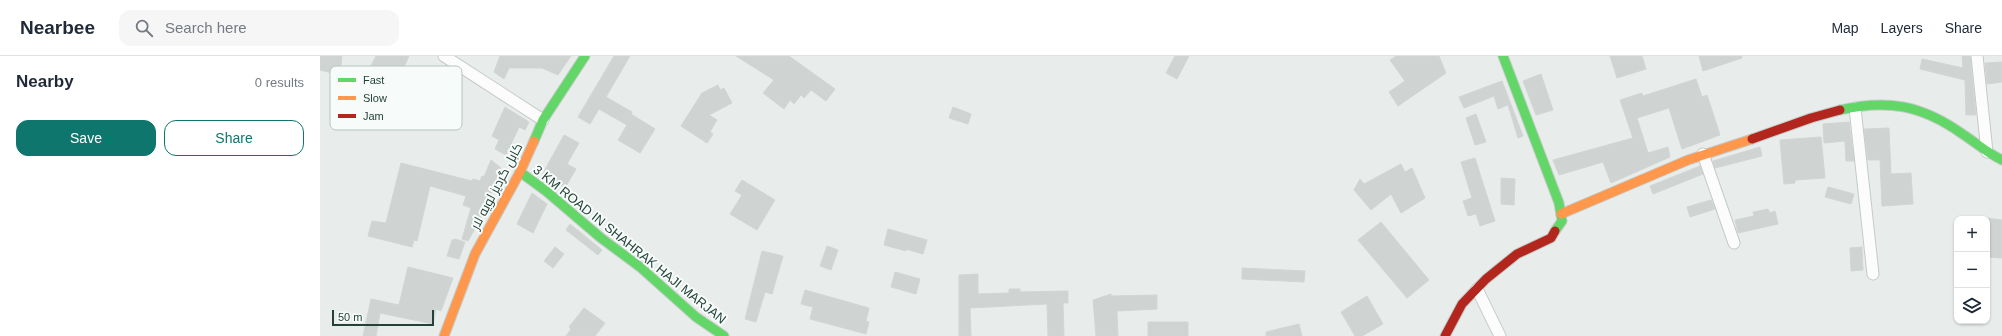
<!DOCTYPE html>
<meta charset="utf-8">
<style>
body{margin:0;font-family:Helvetica,Cairo,sans-serif;background:#f6f6f7;color:#1f2937}
.controls{position:absolute;right:12px;bottom:12px;display:grid;overflow:hidden;border-radius:8px;box-shadow:0 1px 3px #0004}
.controls button{width:36px;height:36px;display:grid;place-items:center;padding:0;border:0;border-bottom:1px solid #e0e1e3;background:#fff;color:#1f2937;font:20px sans-serif}
.scale{position:absolute;left:12px;bottom:10px;width:102px;box-sizing:border-box;padding-left:4px;border:2px solid #24423a;border-top:0;font-size:11px;line-height:14px;white-space:nowrap;color:#24423a;-webkit-text-stroke:3px #f7fbf9;paint-order:stroke}
.list{margin:0;padding:0;list-style:none}
h2{display:flex;justify-content:space-between;align-items:center;height:52px;margin:0;padding:0 16px;font-size:17px}
h2 small{font-size:13px;font-weight:400;color:#747a83}
.actions{display:flex;gap:8px;padding:12px 16px}
.actions a{flex:1;padding:9px 0;border:1px solid #0f766e;border-radius:12px;text-align:center;font-size:14px;color:#0f766e}
.actions .main{background:#0f766e;color:#fff}
.icon{flex:none;width:22px;height:22px;fill:none;stroke:currentColor;stroke-width:2;stroke-linecap:round;stroke-linejoin:round}
.map{position:relative;flex:none;width:1682px;height:280px;overflow:hidden}
header{display:flex;align-items:center;gap:24px;box-sizing:border-box;height:56px;padding:0 20px;background:#fff;border-bottom:1px solid #e0e1e3}
header strong{font-size:19px}
nav{display:flex;gap:22px;margin-inline-start:auto;font-size:14px}
.search{width:280px;height:36px;background:#f6f6f7;display:flex;align-items:center;gap:10px;box-sizing:border-box;padding:0 14px;border-radius:12px;color:#747a83;font-size:15px}
main{display:flex}
aside{flex:1;background:#fff}
.map>svg:first-child{display:block}
.building{fill:#cfd4d2;stroke:#d1d6d4}
.lines{fill:none;stroke-linecap:round;stroke-linejoin:round}
.street-casing{stroke:#c5cac8;stroke-width:13}
.fast-casing{stroke:#c3cbc8;stroke-width:11}
.slow-casing{stroke:#c3cbc8;stroke-width:11}
.jam-casing{stroke:#c3cbc8;stroke-width:11}
.street{stroke:#fcfcfc;stroke-width:11}
.fast{stroke:#63d668;stroke-width:9}
.slow{stroke:#ff974d;stroke-width:9}
.jam{stroke:#b3261e;stroke-width:9}
.labels{text-anchor:middle;stroke-width:4;stroke-linejoin:round;paint-order:stroke}
.street-label{font-size:13px;fill:#24423a;stroke:#f7fbf9}
.key{fill:#f7fbf9;stroke:#b8c4c0;stroke-width:1}
.key-label{font-size:11px;fill:#24423a}
</style>
<header>
<strong>Nearbee</strong>
<div class="search"><svg class="icon" aria-label="search" viewBox="0 0 24 24"><circle cx="10" cy="10" r="6"/><path d="M15 15l6 6"/></svg>Search here</div>
<nav><a>Map</a><a>Layers</a><a>Share</a></nav>
</header>
<main>
<aside>
<h2>Nearby<small>0 results</small></h2>
<ul class="list">
</ul>
<div class="actions"><a class="main">Save</a><a>Share</a></div>
</aside>
<div class="map">
<svg width="1682" height="280" viewBox="0 0 1682 280">
<rect width="100%" height="100%" fill="#e8edeb"/>
<!-- building -->
<path class="building" d="M0 0H22L20 19 0 14Z
M56 0H89L76 29 48 16Z
M180 0H251L238 19 222 12H189L184 23 174 16Z
M294 0H310L286 41 312 56 311 58 335 73 320 97 298 84 307 69 279 53 270 68 258 61Z
M416 0H469L515 33 506 45 491 34 484 42 481 39 474 48 470 44 464 53 443 37 454 24Z
M855 0H869L857 23 846 17Z
M1076 0H1119L1126 17 1078 50 1069 36 1085 25 1070 4Z
M1290 0H1322L1326 13 1297 22Z
M1379 0H1422V2L1383 15Z
M1642 0H1650L1656 59H1646L1645 24 1600 13 1602 3 1643 12Z
M1682 6V26L1667 28 1665 7Z
M1221 18 1233 54 1216 59 1203 25Z
M1376 23 1382 41 1387 39 1400 79 1362 93 1349 52 1317 62 1328 97 1348 91 1350 101 1291 127 1283 106 1239 119 1233 104 1313 82 1300 44 1322 37 1323 40Z
M1182 25 1203 80 1198 82 1188 49 1178 53 1174 40 1144 52 1139 41Z
M398 29 400 34 404 32 412 47 389 59 397 64 390 76 393 78 387 87 361 70 382 37Z
M185 51 209 66 205 74 199 71 186 99 175 93 179 84 172 80Z
M633 51 651 58 648 68 629 62Z
M1156 58 1166 86 1155 89 1146 62Z
M1529 66 1534 105H1526L1525 85 1504 87 1503 68Z
M1569 72 1571 118 1591 117 1593 148 1562 150 1560 104H1548L1544 73Z
M244 79 259 87 247 108 256 113 245 132 222 119Z
M1501 81 1505 122 1475 124V127L1464 128 1460 84Z
M1440 91 1442 100 1395 112 1393 105Z
M1155 102 1175 165 1160 170 1156 158 1148 160 1143 145 1152 142 1141 106Z
M171 104 181 112 164 157 148 185 142 183 151 152 143 149 146 140 110 130 97 185 94 184 92 191 48 180 52 165 66 167 81 107 152 125 153 123 160 125 162 120 164 121Z
M1081 108 1085 116 1092 112 1105 142 1081 157 1071 138 1051 154 1034 134 1040 123 1044 128Z
M1380 110 1383 118 1333 138 1330 130Z
M1181 122 1195 123 1194 149 1181 148Z
M422 124 455 144 437 174 410 158 422 139 415 135Z
M1508 131 1534 138 1531 148 1505 141Z
M212 137 227 148 213 177 197 168Z
M1391 144 1395 153 1370 161 1367 151Z
M1448 153 1450 157 1455 155 1458 168 1418 177 1415 164 1434 160 1433 156Z
M1667 162 1682 164V202L1667 201Z
M1061 166 1109 224 1087 242 1038 184Z
M250 168 282 194 278 199 246 174Z
M568 173 607 184 603 198 586 193V195L564 189Z
M135 183 145 186 139 203 127 200 132 184Z
M507 190 518 194 511 214 500 210Z
M235 191 244 198 233 212 224 205Z
M1542 191 1543 214 1531 215 1530 192Z
M442 195 463 200 452 238 445 236 436 266 425 263Z
M88 211 133 222 121 255 116 253 113 268 60 257 56 280H43L51 243 79 249Z
M922 212 985 215 984 226 922 223Z
M575 216 600 223 596 238 571 231Z
M658 218V238L689 237V233H700V236L748 235V247H743L744 280H728L727 248 650 252 651 280H639V219Z
M485 234 549 252 546 265 549 266 546 278 490 263 493 251 481 248Z
M791 238V240L837 239V253L797 255 798 280H776L773 244Z
M1047 240 1063 268 1042 280H1035L1021 256Z
M264 252 285 267 275 280H246L251 273 249 271Z
M828 266H868V280H828Z
M979 268 982 280H946V276Z"/>
<g class="lines">
<!-- street casing -->
<g class="street-casing">
<path id="street" d="M124 0 223 64
M1657 0 1667 96
M1535 52 1553 218
M1383 98 1414 187
M1157 233 1180 280"/>
</g>
<!-- fast casing -->
<g class="fast-casing">
<path id="fast" d="M1183 0 1239 147 1242 165 1235 175
M1520 54C1567 43 1601 49 1641 77 1655 86 1667 97 1682 104
M214 85 223 64 265 0
M200 116 226 135 281 182 320 211 376 261 404 280"/>
</g>
<!-- slow casing -->
<g class="slow-casing">
<path id="slow" d="M1241 158 1368 104 1432 83
M124 280 155 198 200 116 214 85"/>
</g>
<!-- jam casing -->
<g class="jam-casing">
<path id="jam" d="M1432 83 1491 62 1520 54
M1125 280 1142 248 1166 223 1197 198 1231 182 1235 175"/>
</g>
<!-- street -->
<use href="#street" class="street"/>
<!-- fast -->
<use href="#fast" class="fast"/>
<!-- slow -->
<use href="#slow" class="slow"/>
<!-- jam -->
<use href="#jam" class="jam"/>
</g>
<g class="labels">
<!-- street labels -->
<g class="street-label">
<text transform="translate(176 130) rotate(-62)" y="5">کابل گردیز لویه لار</text>
<text transform="translate(310 188) rotate(39)" y="5">3 KM ROAD IN SHAHRAK HAJI MARJAN</text>
</g>
</g>
<!-- legend -->
<rect x="10" y="10" width="132" height="64" rx="6" class="key"/>
<rect x="18" y="22" width="18" height="4" fill="#63d668"/>
<rect x="18" y="40" width="18" height="4" fill="#ff974d"/>
<rect x="18" y="58" width="18" height="4" fill="#b3261e"/>
<g class="key-label">
<text x="43" y="28">Fast</text>
<text x="43" y="46">Slow</text>
<text x="43" y="64">Jam</text>
</g>
</svg>
<div class="controls">
<button>+</button>
<button>−</button>
<button><svg class="icon" aria-label="layers" viewBox="0 0 24 24"><path d="M12 4l9 5-9 5-9-5zM3 14l9 5 9-5"/></svg></button>
</div>
<div class="scale">50 m</div>
</div>
</main>
